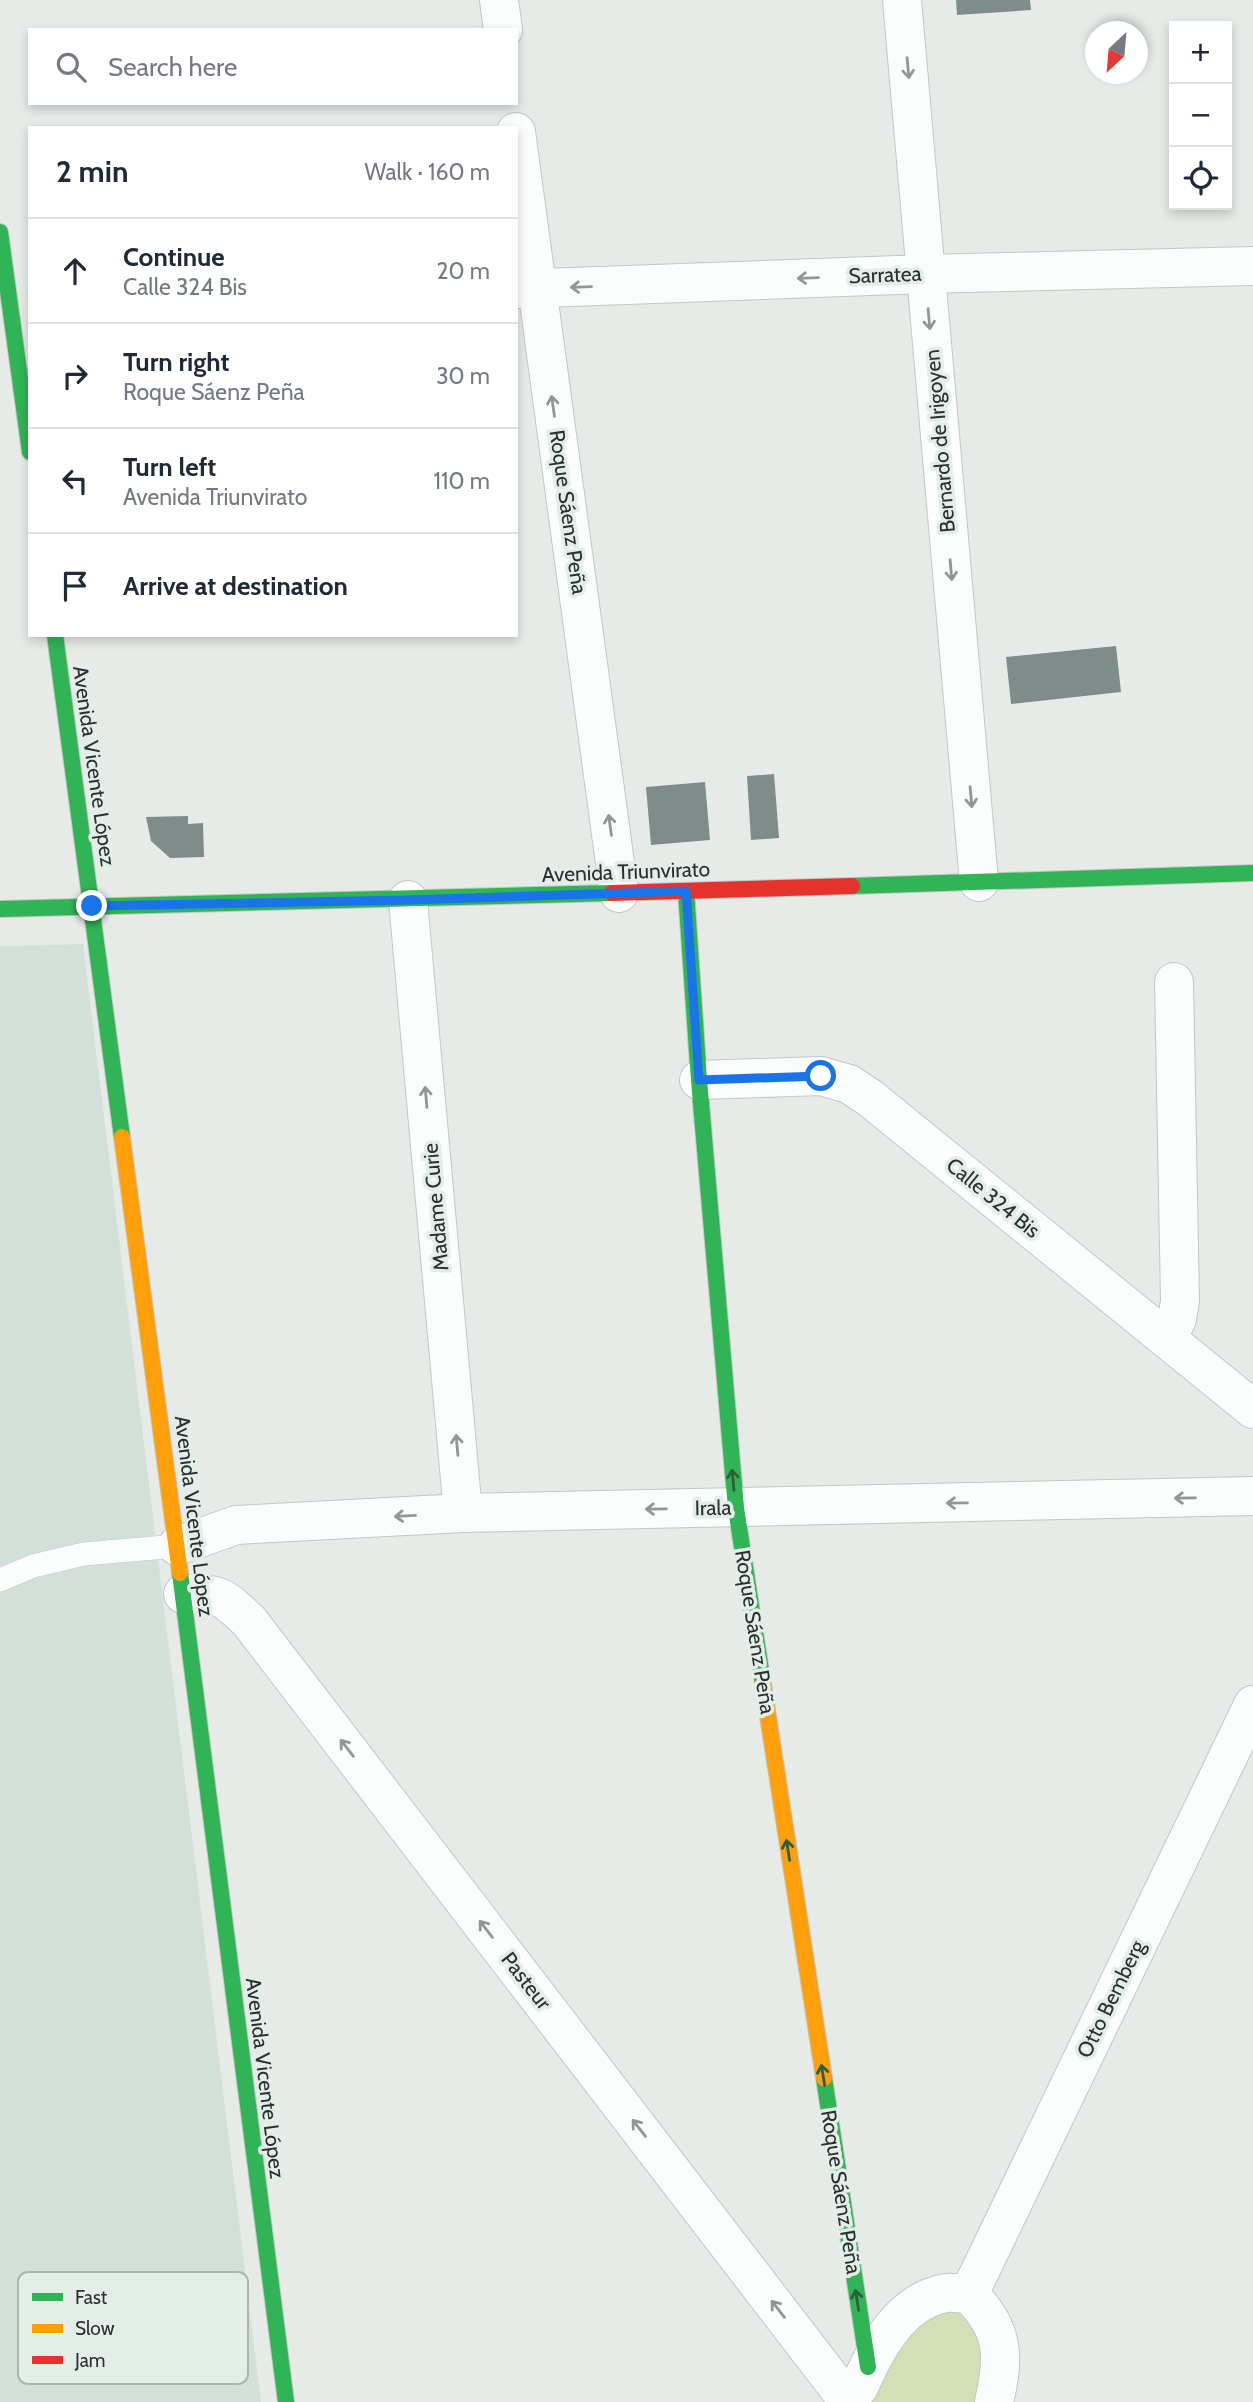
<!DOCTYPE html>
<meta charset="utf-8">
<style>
body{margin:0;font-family:Cabin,sans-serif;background:#f2f2f3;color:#1f2937}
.controls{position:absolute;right:21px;top:21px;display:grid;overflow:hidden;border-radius:0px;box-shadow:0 4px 10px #0003}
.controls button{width:63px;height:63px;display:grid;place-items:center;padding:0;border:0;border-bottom:2px solid #e0e1e3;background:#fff;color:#1f2937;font:35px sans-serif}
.compass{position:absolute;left:1085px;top:21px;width:63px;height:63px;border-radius:50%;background:#fff;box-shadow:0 4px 10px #0003;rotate:206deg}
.stop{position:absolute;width:21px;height:21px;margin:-16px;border:5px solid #1a73e8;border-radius:50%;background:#fff}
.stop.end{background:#1a73e8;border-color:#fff;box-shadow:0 2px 7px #0008}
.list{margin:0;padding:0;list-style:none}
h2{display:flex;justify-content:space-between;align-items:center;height:91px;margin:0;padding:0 28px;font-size:30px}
h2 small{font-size:23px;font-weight:400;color:#747a83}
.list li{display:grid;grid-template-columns:46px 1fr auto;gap:21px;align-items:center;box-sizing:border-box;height:105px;padding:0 28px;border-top:2px solid #e0e1e3}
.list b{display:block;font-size:26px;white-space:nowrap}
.list p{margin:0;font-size:23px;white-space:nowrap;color:#747a83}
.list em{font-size:23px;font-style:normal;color:#747a83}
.icon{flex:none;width:38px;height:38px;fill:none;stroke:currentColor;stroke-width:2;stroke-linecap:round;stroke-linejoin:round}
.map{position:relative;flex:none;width:1253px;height:2402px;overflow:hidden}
.search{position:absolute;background:#fff;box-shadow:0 4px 10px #0003;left:28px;top:28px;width:490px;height:77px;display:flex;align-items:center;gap:18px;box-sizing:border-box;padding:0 24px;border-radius:0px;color:#747a83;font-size:26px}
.panel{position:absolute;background:#fff;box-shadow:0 4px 10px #0003;left:28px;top:126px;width:490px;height:511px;border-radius:0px}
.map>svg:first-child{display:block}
.built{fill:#d3e0d9}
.green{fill:#d3dfb7}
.building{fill:#7f8d8a}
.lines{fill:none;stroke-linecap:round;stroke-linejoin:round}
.lane-casing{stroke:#c2c7c4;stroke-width:24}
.street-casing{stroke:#c2c7c4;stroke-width:40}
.fast-casing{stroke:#c2c7c4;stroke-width:18}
.slow-casing{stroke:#c2c7c4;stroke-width:18}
.jam-casing{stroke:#c2c7c4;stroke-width:18}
.lane{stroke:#fbfcfc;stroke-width:23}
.street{stroke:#fbfcfc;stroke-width:38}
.fast{stroke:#30b455;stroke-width:16}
.slow{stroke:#ff9f0a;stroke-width:16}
.jam{stroke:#e5322d;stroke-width:16}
.oneway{stroke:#939694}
.oneway2{stroke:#2d5e3b}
.route{stroke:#1a73e8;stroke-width:9}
.labels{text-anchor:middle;stroke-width:7;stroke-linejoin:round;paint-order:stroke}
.street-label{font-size:21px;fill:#2b2f2d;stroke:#e3eee8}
.key{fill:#e3eee8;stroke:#acb5b0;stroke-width:2}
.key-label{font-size:19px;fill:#2b2f2d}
</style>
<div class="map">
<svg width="1253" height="2402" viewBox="0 0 1253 2402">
<rect width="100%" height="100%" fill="#e6ebe8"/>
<!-- built -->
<path class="built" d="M83 944 261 2402H0V946Z"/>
<!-- green -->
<path class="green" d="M964 2305 983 2328 979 2402H866L908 2326Z"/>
<!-- building -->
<path class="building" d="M956 0H1030L1031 10 957 15Z
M1116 646 1121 692 1011 704 1006 657Z
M774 774 779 838 751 840 747 776Z
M705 782 710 840 651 845 646 787Z
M188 816V824L203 823 204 857 170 858 151 841 146 817Z"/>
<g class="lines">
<!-- lane casing -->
<g class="lane-casing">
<path id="lane" d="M0 1580 33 1566 84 1554 177 1546"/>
</g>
<!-- street casing -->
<g class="street-casing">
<path id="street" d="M499 0 503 30
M902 0 979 882
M516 132 619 893
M516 289 925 274 1253 266
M408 900 463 1513
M699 1080 821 1076 849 1084 870 1098 1253 1409
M1167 1339 1177 1319 1180 1301 1174 982
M177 1546 236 1525 463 1513 1253 1496
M183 1594C221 1594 221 1595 249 1621L849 2402
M969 2294 1253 1705
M859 2387C876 2348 900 2301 946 2293 953 2292 962 2294 969 2294 1004 2329 1005 2355 994 2402"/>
</g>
<!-- fast casing -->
<g class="fast-casing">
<path id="fast" d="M0 232 30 452
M55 635 122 1137
M852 886 1253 873
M686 891 699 1080 736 1508 763 1684
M0 909 612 893
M180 1573 286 2402
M824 2078 868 2367"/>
</g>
<!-- slow casing -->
<g class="slow-casing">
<path id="slow" d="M122 1137 180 1573
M763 1684 824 2078"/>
</g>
<!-- jam casing -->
<g class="jam-casing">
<path id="jam" d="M612 893 852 886"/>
</g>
<!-- lane -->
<use href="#lane" class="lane"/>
<!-- street -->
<use href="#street" class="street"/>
<!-- fast -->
<use href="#fast" class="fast"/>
<!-- slow -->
<use href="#slow" class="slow"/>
<!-- jam -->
<use href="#jam" class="jam"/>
</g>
<!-- one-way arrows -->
<defs><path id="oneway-shaft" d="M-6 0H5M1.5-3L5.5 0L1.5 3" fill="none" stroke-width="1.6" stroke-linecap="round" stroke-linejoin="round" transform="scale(1.75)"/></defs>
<g class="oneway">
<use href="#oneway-shaft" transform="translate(908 68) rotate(85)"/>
<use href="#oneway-shaft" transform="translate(808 278) rotate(178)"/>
<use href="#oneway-shaft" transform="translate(581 287) rotate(178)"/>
<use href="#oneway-shaft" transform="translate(929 319) rotate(85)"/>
<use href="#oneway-shaft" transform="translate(553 406) rotate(-98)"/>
<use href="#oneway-shaft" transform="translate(951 570) rotate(85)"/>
<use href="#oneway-shaft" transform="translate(971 797) rotate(85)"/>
<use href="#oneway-shaft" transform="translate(610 825) rotate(-98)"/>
<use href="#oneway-shaft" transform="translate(426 1097) rotate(-95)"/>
<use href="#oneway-shaft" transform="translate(457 1445) rotate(-95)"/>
<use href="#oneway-shaft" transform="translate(1185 1498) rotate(179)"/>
<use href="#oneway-shaft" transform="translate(957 1503) rotate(179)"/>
<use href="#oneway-shaft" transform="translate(656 1509) rotate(179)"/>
<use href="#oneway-shaft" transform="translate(405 1516) rotate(177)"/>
<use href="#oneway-shaft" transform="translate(347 1748) rotate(-128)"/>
<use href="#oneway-shaft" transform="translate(486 1929) rotate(-128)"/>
<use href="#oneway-shaft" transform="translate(639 2128) rotate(-128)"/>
<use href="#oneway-shaft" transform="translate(778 2309) rotate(-128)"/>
</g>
<g class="oneway2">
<use href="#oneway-shaft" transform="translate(733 1480) rotate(-95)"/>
<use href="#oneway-shaft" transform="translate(788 1850) rotate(-99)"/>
<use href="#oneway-shaft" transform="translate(823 2075) rotate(-99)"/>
<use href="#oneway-shaft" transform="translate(857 2300) rotate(-99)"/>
</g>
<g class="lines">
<!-- route -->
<path class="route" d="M92 906 408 900 686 891 699 1080 821 1076"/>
</g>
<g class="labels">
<!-- street labels -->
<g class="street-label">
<text transform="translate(885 275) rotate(-2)" y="7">Sarratea</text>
<text transform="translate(940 441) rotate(-95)" y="7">Bernardo de Irigoyen</text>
<text transform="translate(568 512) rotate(82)" y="7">Roque Sáenz Peña</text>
<text transform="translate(94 766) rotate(82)" y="7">Avenida Vicente López</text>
<text transform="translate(626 872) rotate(-2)" y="7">Avenida Triunvirato</text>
<text transform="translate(993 1198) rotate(39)" y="7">Calle 324 Bis</text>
<text transform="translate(436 1207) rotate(-95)" y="7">Madame Curie</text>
<text transform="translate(713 1508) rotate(-1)" y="7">Irala</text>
<text transform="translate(194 1516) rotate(83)" y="7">Avenida Vicente López</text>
<text transform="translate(755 1632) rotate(81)" y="7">Roque Sáenz Peña</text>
<text transform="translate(526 1981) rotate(52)" y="7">Pasteur</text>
<text transform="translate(1111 1999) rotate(-64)" y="7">Otto Bemberg</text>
<text transform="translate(265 2078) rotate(83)" y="7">Avenida Vicente López</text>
<text transform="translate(841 2192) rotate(81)" y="7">Roque Sáenz Peña</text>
</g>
</g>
<!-- legend -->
<rect x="18" y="2272" width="230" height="112" rx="10" class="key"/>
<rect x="32" y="2293" width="31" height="8" fill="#30b455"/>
<rect x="32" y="2324" width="31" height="9" fill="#ff9f0a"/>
<rect x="32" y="2356" width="31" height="8" fill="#e5322d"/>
<g class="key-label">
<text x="75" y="2304">Fast</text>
<text x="75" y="2335">Slow</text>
<text x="75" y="2367">Jam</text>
</g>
</svg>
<div class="controls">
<button>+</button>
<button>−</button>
<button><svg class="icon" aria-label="locate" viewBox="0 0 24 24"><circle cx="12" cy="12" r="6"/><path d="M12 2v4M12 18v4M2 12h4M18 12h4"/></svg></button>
</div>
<svg class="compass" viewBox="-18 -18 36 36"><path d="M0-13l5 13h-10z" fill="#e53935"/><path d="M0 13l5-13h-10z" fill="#747a83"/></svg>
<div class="stop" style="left:821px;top:1076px"></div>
<div class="stop end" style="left:92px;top:906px"></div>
<div class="search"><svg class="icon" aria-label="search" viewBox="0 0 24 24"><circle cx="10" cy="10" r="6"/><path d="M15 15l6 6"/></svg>Search here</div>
<section class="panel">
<h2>2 min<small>Walk · 160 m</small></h2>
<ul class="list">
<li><svg class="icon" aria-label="ahead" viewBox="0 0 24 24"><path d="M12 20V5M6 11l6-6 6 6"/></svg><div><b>Continue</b><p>Calle 324 Bis</p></div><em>20 m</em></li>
<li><svg class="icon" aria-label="right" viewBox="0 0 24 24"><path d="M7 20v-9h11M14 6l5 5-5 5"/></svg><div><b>Turn right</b><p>Roque Sáenz Peña</p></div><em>30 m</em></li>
<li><svg class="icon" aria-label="left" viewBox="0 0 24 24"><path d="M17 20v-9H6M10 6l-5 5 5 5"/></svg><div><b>Turn left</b><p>Avenida Triunvirato</p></div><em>110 m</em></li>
<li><svg class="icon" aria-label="arrive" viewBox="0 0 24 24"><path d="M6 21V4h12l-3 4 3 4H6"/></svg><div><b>Arrive at destination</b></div></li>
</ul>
</section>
</div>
